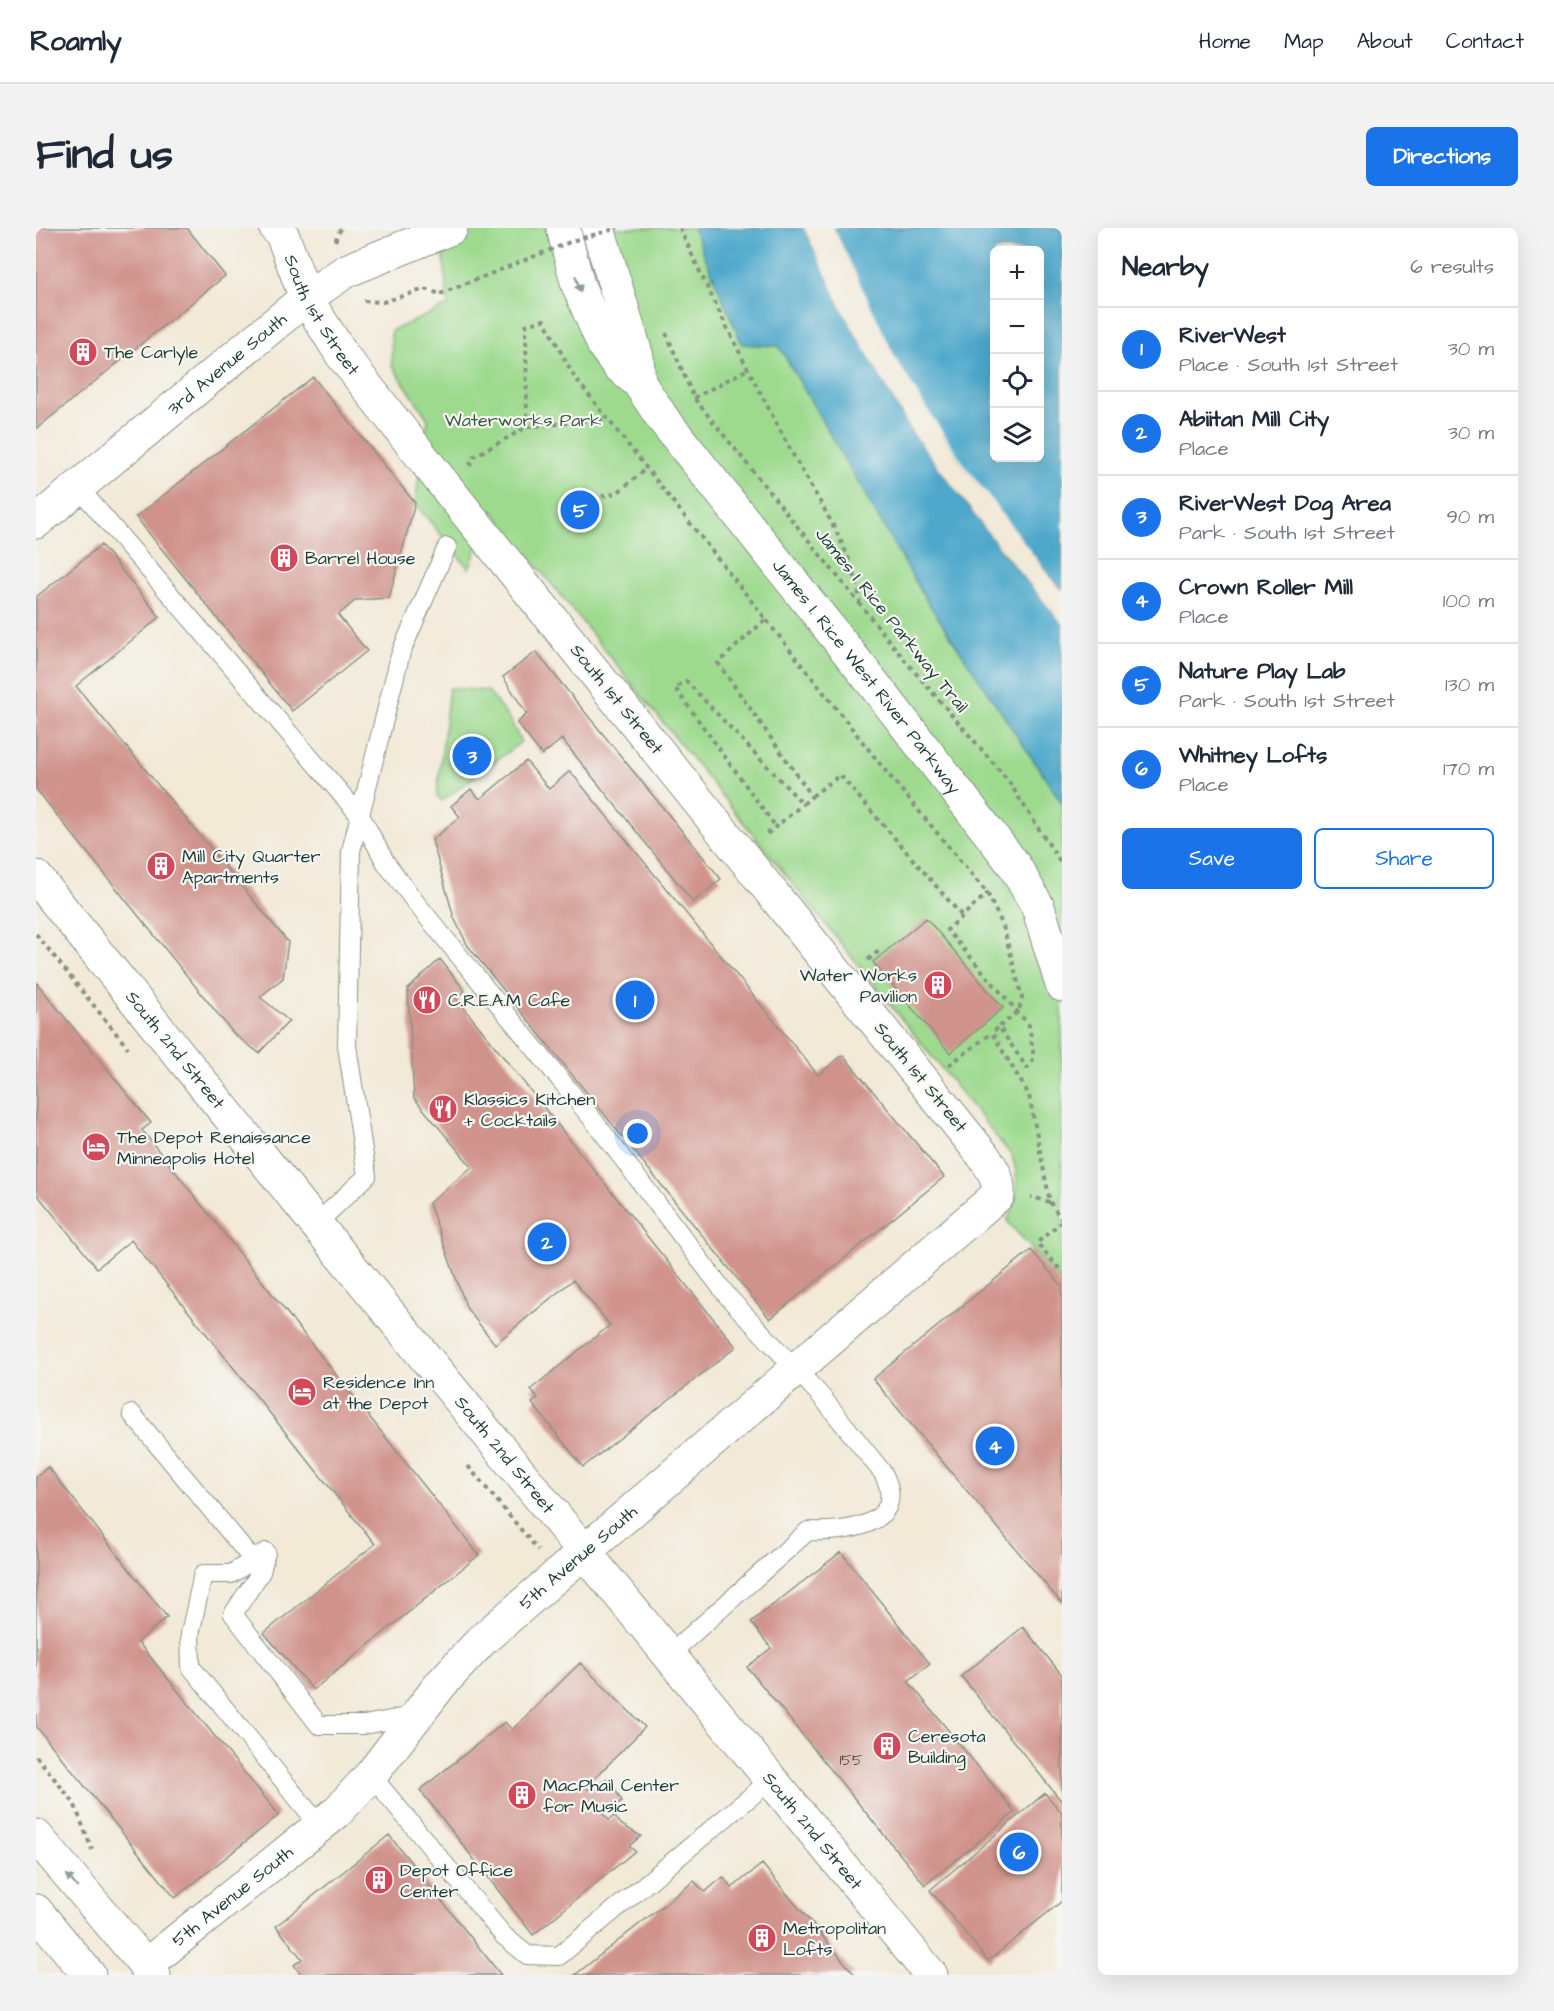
<!DOCTYPE html>
<meta charset="utf-8">
<style>
body{margin:0;font-family:"Architects Daughter",sans-serif;background:#f2f2f3;color:#1f2937}
.controls{position:absolute;right:18px;top:18px;display:grid;overflow:hidden;border-radius:9px;box-shadow:0 6px 24px #0002}
.controls button{width:54px;height:54px;display:grid;place-items:center;padding:0;border:0;border-bottom:2px solid #e0e1e3;background:#fff;color:#1f2937;font:30px sans-serif}
.you{position:absolute;left:602px;top:906px;width:21px;height:21px;margin:-15px;border:4px solid #fff;border-radius:50%;background:#1a73e8;box-shadow:0 0 0 9px #1a73e833}
.badge{display:grid;place-items:center;width:39px;height:39px;border-radius:50%;background:#1a73e8;color:#fff;font-size:20px;font-weight:700}
.pin{position:absolute;translate:-50% -50%;border:3px solid #fff;box-shadow:0 2px 6px #0006}
.list{margin:0;padding:0;list-style:none}
h2{display:flex;justify-content:space-between;align-items:center;height:78px;margin:0;padding:0 24px;font-size:26px}
h2 small{font-size:20px;font-weight:400;color:#747a83}
.list li{display:grid;grid-template-columns:39px 1fr auto;gap:18px;align-items:center;box-sizing:border-box;height:84px;padding:0 24px;border-top:2px solid #e0e1e3}
.list b{display:block;font-size:22px;white-space:nowrap}
.list p{margin:0;font-size:20px;white-space:nowrap;color:#747a83}
.list em{font-size:20px;font-style:normal;color:#747a83}
.actions{display:flex;gap:12px;padding:18px 24px}
.actions a{flex:1;padding:14px 0;border:2px solid #1a73e8;border-radius:9px;text-align:center;font-size:21px;color:#1a73e8}
.actions .main{background:#1a73e8;color:#fff}
.icon{flex:none;width:33px;height:33px;fill:none;stroke:currentColor;stroke-width:2;stroke-linecap:round;stroke-linejoin:round}
.map{position:relative;flex:none;width:1026px;height:1747px;overflow:hidden;border-radius:9px}
header{display:flex;align-items:center;gap:36px;box-sizing:border-box;height:84px;padding:0 30px;background:#fff;border-bottom:2px solid #e0e1e3}
header strong{font-size:28px}
nav{display:flex;gap:33px;margin-inline-start:auto;font-size:21px}
.intro{display:flex;align-items:center;justify-content:space-between;box-sizing:border-box;height:144px;padding:0 36px}
h1{margin:0;font-size:42px}
.button{padding:15px 27px;border-radius:9px;background:#1a73e8;color:#fff;font-size:21px;font-weight:700}
main{display:flex;gap:36px;padding:0 36px}
aside{flex:1;background:#fff;border-radius:9px;box-shadow:0 6px 24px #0002}
.map>svg:first-child{display:block}
.green{fill:#9dda8e;stroke:#5e8c61;stroke-width:1.5}
.water{fill:#4da8cb;stroke:#367280;stroke-width:1.5;fill-rule:evenodd}
.pier{fill:#f2e9d7}
.building{fill:#d0938b}
.lines{fill:none;stroke-linecap:round;stroke-linejoin:round}
.service-casing{stroke:#889386;stroke-width:20}
.minor-casing{stroke:#889386;stroke-width:35}
.tertiary-casing{stroke:#889386;stroke-width:35}
.primary-casing{stroke:#889386;stroke-width:35}
.path{stroke:#889386;stroke-width:4;stroke-dasharray:4.5 4.5;stroke-linecap:butt}
.service{stroke:#fff;stroke-width:18}
.minor{stroke:#fff;stroke-width:33}
.tertiary{stroke:#fff;stroke-width:33}
.primary{stroke:#fff;stroke-width:33}
.tertiary-bridge-casing{stroke:#889386;stroke-width:35;stroke-linecap:butt}
.path-bridge{stroke:#889386;stroke-width:4;stroke-dasharray:4.5 4.5;stroke-linecap:butt}
.tertiary-bridge{stroke:#fff;stroke-width:33}
.oneway{fill:#8f9e9a}
.labels{text-anchor:middle;stroke-width:4.5;stroke-linejoin:round;paint-order:stroke}
.number-label{font-size:15px;fill:#4b524a}
.street-label{font-size:18px;fill:#1f3d34;stroke:#f6f6f2}
.poi-label{font-size:18px;fill:#1f3d34;stroke:#f6f6f2;text-anchor:start}
.park-label{font-size:18px;fill:#385c46;stroke:#f6f6f2}
</style>
<header>
<strong>Roamly</strong>
<nav><a>Home</a><a>Map</a><a>About</a><a>Contact</a></nav>
</header>
<div class="intro"><h1>Find us</h1><a class="button">Directions</a></div>
<main>
<div class="map">
<svg width="1026" height="1747" viewBox="0 0 1026 1747">
<rect width="100%" height="100%" fill="#f6f6f2"/>
<filter id="ink" filterUnits="userSpaceOnUse"><feTurbulence type="fractalNoise" baseFrequency=".0167" numOctaves="2"/><feDisplacementMap in="SourceGraphic" scale="12" xChannelSelector="R" yChannelSelector="G"/><feConvolveMatrix kernelMatrix="1 2 1 2 8 2 1 2 1" color-interpolation-filters="sRGB"/></filter>
<filter id="wash" filterUnits="userSpaceOnUse"><feTurbulence type="fractalNoise" baseFrequency=".008" numOctaves="4" result="noise"/><feDisplacementMap in="SourceGraphic" scale="24" xChannelSelector="R" yChannelSelector="G"/><feGaussianBlur stdDeviation="1.35" result="paint"/><feColorMatrix in="noise" values="0 0 0 0 0 0 0 0 0 0 0 0 0 0 0 0 0 1.4 0 .05"/><feComposite in="paint" operator="in"/></filter>
<g filter="url(#wash)">
<rect width="100%" height="100%" fill="#f2e9d7"/>
<!-- green -->
<path class="green" d="M405 0H657L706 116 743 118 889 370 1026 575V1055L971 993C983 970 984 953 976 928L456 282 433 341 379 275 392 191 356 137 355 103 412 78Z
M413 460 452 463 475 494 485 514 406 573 401 567Z"/>
<!-- water -->
<path class="water" d="M657 0H768L808 85 876 204 960 315 1026 395V575L889 370 743 118 706 116Z
M798 0H1026V361C964 290 903 211 858 128 836 86 817 43 798 0ZM958 22H1004V230H958Z"/>
<!-- pier -->
<path class="pier" d="M768 0H772L811 84 879 202 962 313 1026 390V395L960 315 876 204 808 85Z
M795 0H798L859 129 887 175 931 240 1026 364 995 330 959 283 884 177 856 131Z"/>
<g id="blocks">
<!-- building -->
<path class="building" d="M0 0H151L189 48 0 201Z
M277 149 379 275 353 370 320 372 302 387 331 423 256 483 100 289Z
M65 317 124 389 40 458 252 714 247 750 224 769 253 793 223 825 198 806 0 561V369Z
M500 424 685 651 657 674 526 511 506 527 481 495 491 486 467 449Z
M490 533 513 561 534 543 782 847 807 827 908 949 734 1091 432 718 418 690 396 612 424 589 415 578 435 561 444 571Z
M890 690 967 780 914 825 837 734Z
M404 731 429 763 420 770 700 1119 547 1239 496 1175 502 1170 495 1161 574 1097 537 1052 459 1116 431 1081 393 975 436 939 378 870 372 761Z
M0 754 115 895 106 902 443 1327 277 1462 228 1405 339 1316 95 1012 61 1040 0 965Z
M995 1022 1026 1058V1376L837 1151Z
M12 1239 131 1389 102 1414 243 1587 139 1670 0 1498V1249Z
M805 1324 894 1436 872 1453 979 1584 889 1657 711 1439 735 1420 715 1394Z
M987 1399 1026 1447V1574L925 1448Z
M544 1435 609 1499 550 1559 553 1562 572 1550 586 1573 566 1585 573 1592 578 1588 586 1597 605 1608 593 1618 599 1623 497 1707 384 1562 469 1494 476 1502Z
M1009 1565 1026 1585V1673L952 1733 894 1662Z
M353 1607 465 1747H266L258 1737 266 1731 240 1698Z
M726 1636 819 1747H539L658 1653 669 1664 687 1649 696 1660Z"/>
</g>
</g>
<g filter="url(#ink)">
<use href="#blocks" fill-opacity="0" stroke="#889386" stroke-width="1.5"/>
<g class="lines">
<!-- service casing -->
<g class="service-casing">
<path id="service" d="M42 259 325 589 350 635 380 675 558 893 693 1070 785 1168 847 1245C875 1298 807 1305 772 1303L634 1426
M280 996 331 948 311 818 315 623 365 424 411 319
M96 1186 217 1332
M230 1324 195 1346H167L154 1406 155 1439 284 1598
M230 1324 225 1344 197 1386 283 1497H328L381 1487
M335 1547 468 1708 491 1727 523 1728 736 1551"/>
</g>
<!-- minor casing -->
<g class="minor-casing">
<g id="minor">
<path id="s1" d="M527 0 542 57 568 118 582 137 603 155 627 191 848 469 978 637 1002 679 1026 757"/>
<path d="M562 0 601 129 603 155"/>
</g>
</g>
<!-- tertiary casing -->
<g class="tertiary-casing">
<g id="tertiary">
<path id="s2" d="M240 0 246 6 270 70 306 127 390 234"/>
<path id="s3" d="M0 649 280 996 895 1747"/>
<path id="s4" d="M109 1738 301 1584 335 1547 405 1456 446 1412 962 967C963 949 956 940 946 926L490 359"/>
</g>
</g>
<!-- primary casing -->
<g class="primary-casing">
<g id="primary">
<path id="s5" d="M0 294 270 70 310 43 415 0"/>
<path d="M0 1608 118 1747"/>
<path d="M0 1683 53 1747"/>
</g>
</g>
<!-- path -->
<path class="path" d="M644 0C678 77 717 151 756 225 780 269 819 325 824 374
M299 13 305 0
M328 73 347 74 389 61 404 66
M630 105 658 170 872 436 971 551 1026 637
M658 170 712 141
M491 199 572 191
M434 238 437 229 491 199 490 97 508 92 537 147 848 541 951 665 967 698 986 769 983 783 963 799
M557 270 581 265 611 240
M729 392 682 435 776 568 767 576 650 453 639 460 740 599
M776 568 804 547 926 688
M731 606 767 576
M953 664 911 702 993 797 998 830 991 840 963 799 956 805 993 867 1014 974 995 969
M0 706 92 820
M832 732 844 722
M913 837 956 805
M1014 974 1026 992
M1026 993 1001 1015 1026 1044
M432 1238 502 1322
M0 1528 38 1575 56 1622"/>
<!-- service -->
<use href="#service" class="service"/>
<!-- minor -->
<use href="#minor" class="minor"/>
<!-- tertiary -->
<use href="#tertiary" class="tertiary"/>
<!-- primary -->
<use href="#primary" class="primary"/>
<!-- tertiary-bridge casing -->
<g class="tertiary-bridge-casing">
<path id="tertiary-bridge" d="M390 234 490 359"/>
</g>
<!-- path-bridge -->
<path class="path-bridge" d="M404 66 539 12 582 0"/>
<!-- tertiary-bridge -->
<use href="#tertiary-bridge" class="tertiary-bridge"/>
</g>
<!-- one-way arrows -->
<defs><path id="oneway-solid" d="M-6-.8H1V-3.2L6.5 0L1 3.2V.8H-6Z" transform="scale(1.5)"/></defs>
<g class="oneway">
<use href="#oneway-solid" transform="translate(542 56) rotate(72)"/>
<use href="#oneway-solid" transform="translate(36 1653) rotate(-129)"/>
</g>
</g>
<!-- icons -->
<defs>
<g id="building-disc" transform="scale(1.5)"><circle r="9.5" fill="#d1495b" stroke="#f6f6f2"/><path d="M-4-6H4V6H1V3H-1V6H-4ZM-2.5-4.3h1.7v1.8h-1.7ZM.8-4.3h1.7v1.8H.8ZM-2.5-1h1.7V.8h-1.7ZM.8-1h1.7V.8H.8Z" fill="#fff"/></g>
<g id="restaurant-disc" transform="scale(1.5)"><circle r="9.5" fill="#d1495b" stroke="#f6f6f2"/><path d="M-5-6h1v4h1v-4h1v4h1v-4h1v5L-1.5 .5V6h-2V.5L-5-1ZM5-6V6H3V1.5H1.5Q1.5-4 5-6Z" fill="#fff"/></g>
<g id="hotel-disc" transform="scale(1.5)"><circle r="9.5" fill="#d1495b" stroke="#f6f6f2"/><path d="M-6-4.5h1.5V1H6V5H4.5V3h-9V5H-6ZM-4 0a1.8 1.8 0 1 1 3.6 0ZM.5 0V-2.5h3Q6-2.5 6 0Z" fill="#fff"/></g>
</defs>
<g fill-rule="evenodd">
<use href="#building-disc" x="47" y="124"/>
<use href="#building-disc" x="248" y="330"/>
<use href="#building-disc" x="125" y="638"/>
<use href="#building-disc" x="902" y="757"/>
<use href="#restaurant-disc" x="391" y="772"/>
<use href="#restaurant-disc" x="407" y="881"/>
<use href="#hotel-disc" x="60" y="919"/>
<use href="#hotel-disc" x="266" y="1164"/>
<use href="#building-disc" x="851" y="1518"/>
<use href="#building-disc" x="486" y="1567"/>
<use href="#building-disc" x="343" y="1652"/>
<use href="#building-disc" x="726" y="1710"/>
</g>
<g class="labels">
<!-- number labels -->
<g class="number-label">
<text x="815" y="1537">155</text>
</g>
<!-- street labels -->
<g class="street-label">
<text dy="6" stroke="none"><textPath href="#s2" startOffset="99">South 1st Street</textPath></text>
<text dy="6" stroke="none"><textPath href="#s5" startOffset="248">3rd Avenue South</textPath></text>
<text transform="translate(856 392) rotate(51)" y="6">James I Rice Parkway Trail</text>
<text dy="6" stroke="none"><textPath href="#s1" startOffset="548">James I. Rice West River Parkway</textPath></text>
<text transform="translate(581 471) rotate(51)" y="6">South 1st Street</text>
<text dy="6" stroke="none"><textPath href="#s3" startOffset="222">South 2nd Street</textPath></text>
<text transform="translate(885 849) rotate(51)" y="6">South 1st Street</text>
<text dy="6" stroke="none"><textPath href="#s3" startOffset="744">South 2nd Street</textPath></text>
<text dy="6" stroke="none"><textPath href="#s4" startOffset="598">5th Avenue South</textPath></text>
<text dy="6" stroke="none"><textPath href="#s3" startOffset="1230">South 2nd Street</textPath></text>
<text dy="6" stroke="none"><textPath href="#s4" startOffset="112">5th Avenue South</textPath></text>
</g>
<!-- poi labels -->
<g class="poi-label">
<text x="68" y="130">The Carlyle</text>
<text x="269" y="336">Barrel House</text>
<text x="146" y="634">Mill City Quarter<tspan x="146" dy="21">Apartments</tspan></text>
<text x="881" y="753" text-anchor="end">Water Works<tspan x="881" dy="21">Pavilion</tspan></text>
<text x="412" y="778">C.R.E.A.M Cafe</text>
<text x="428" y="877">Klassics Kitchen<tspan x="428" dy="21">+ Cocktails</tspan></text>
<text x="81" y="915">The Depot Renaissance<tspan x="81" dy="21">Minneapolis Hotel</tspan></text>
<text x="287" y="1160">Residence Inn<tspan x="287" dy="21">at the Depot</tspan></text>
<text x="872" y="1514">Ceresota<tspan x="872" dy="21">Building</tspan></text>
<text x="507" y="1563">MacPhail Center<tspan x="507" dy="21">for Music</tspan></text>
<text x="364" y="1648">Depot Office<tspan x="364" dy="21">Center</tspan></text>
<text x="747" y="1706">Metropolitan<tspan x="747" dy="21">Lofts</tspan></text>
</g>
<!-- park labels -->
<g class="park-label">
<text x="487" y="198">Waterworks Park</text>
</g>
</g>
</svg>
<div class="controls">
<button>+</button>
<button>−</button>
<button><svg class="icon" aria-label="locate" viewBox="0 0 24 24"><circle cx="12" cy="12" r="6"/><path d="M12 2v4M12 18v4M2 12h4M18 12h4"/></svg></button>
<button><svg class="icon" aria-label="layers" viewBox="0 0 24 24"><path d="M12 4l9 5-9 5-9-5zM3 14l9 5 9-5"/></svg></button>
</div>
<div class="you"></div>
<div class="pin badge" style="left:599px;top:772px">1</div>
<div class="pin badge" style="left:511px;top:1014px">2</div>
<div class="pin badge" style="left:436px;top:528px">3</div>
<div class="pin badge" style="left:959px;top:1218px">4</div>
<div class="pin badge" style="left:544px;top:282px">5</div>
<div class="pin badge" style="left:983px;top:1624px">6</div>
</div>
<aside>
<h2>Nearby<small>6 results</small></h2>
<ul class="list">
<li><span class="badge">1</span><div><b>RiverWest</b><p>Place · South 1st Street</p></div><em>30 m</em></li>
<li><span class="badge">2</span><div><b>Abiitan Mill City</b><p>Place</p></div><em>30 m</em></li>
<li><span class="badge">3</span><div><b>RiverWest Dog Area</b><p>Park · South 1st Street</p></div><em>90 m</em></li>
<li><span class="badge">4</span><div><b>Crown Roller Mill</b><p>Place</p></div><em>100 m</em></li>
<li><span class="badge">5</span><div><b>Nature Play Lab</b><p>Park · South 1st Street</p></div><em>130 m</em></li>
<li><span class="badge">6</span><div><b>Whitney Lofts</b><p>Place</p></div><em>170 m</em></li>
</ul>
<div class="actions"><a class="main">Save</a><a>Share</a></div>
</aside>
</main>
